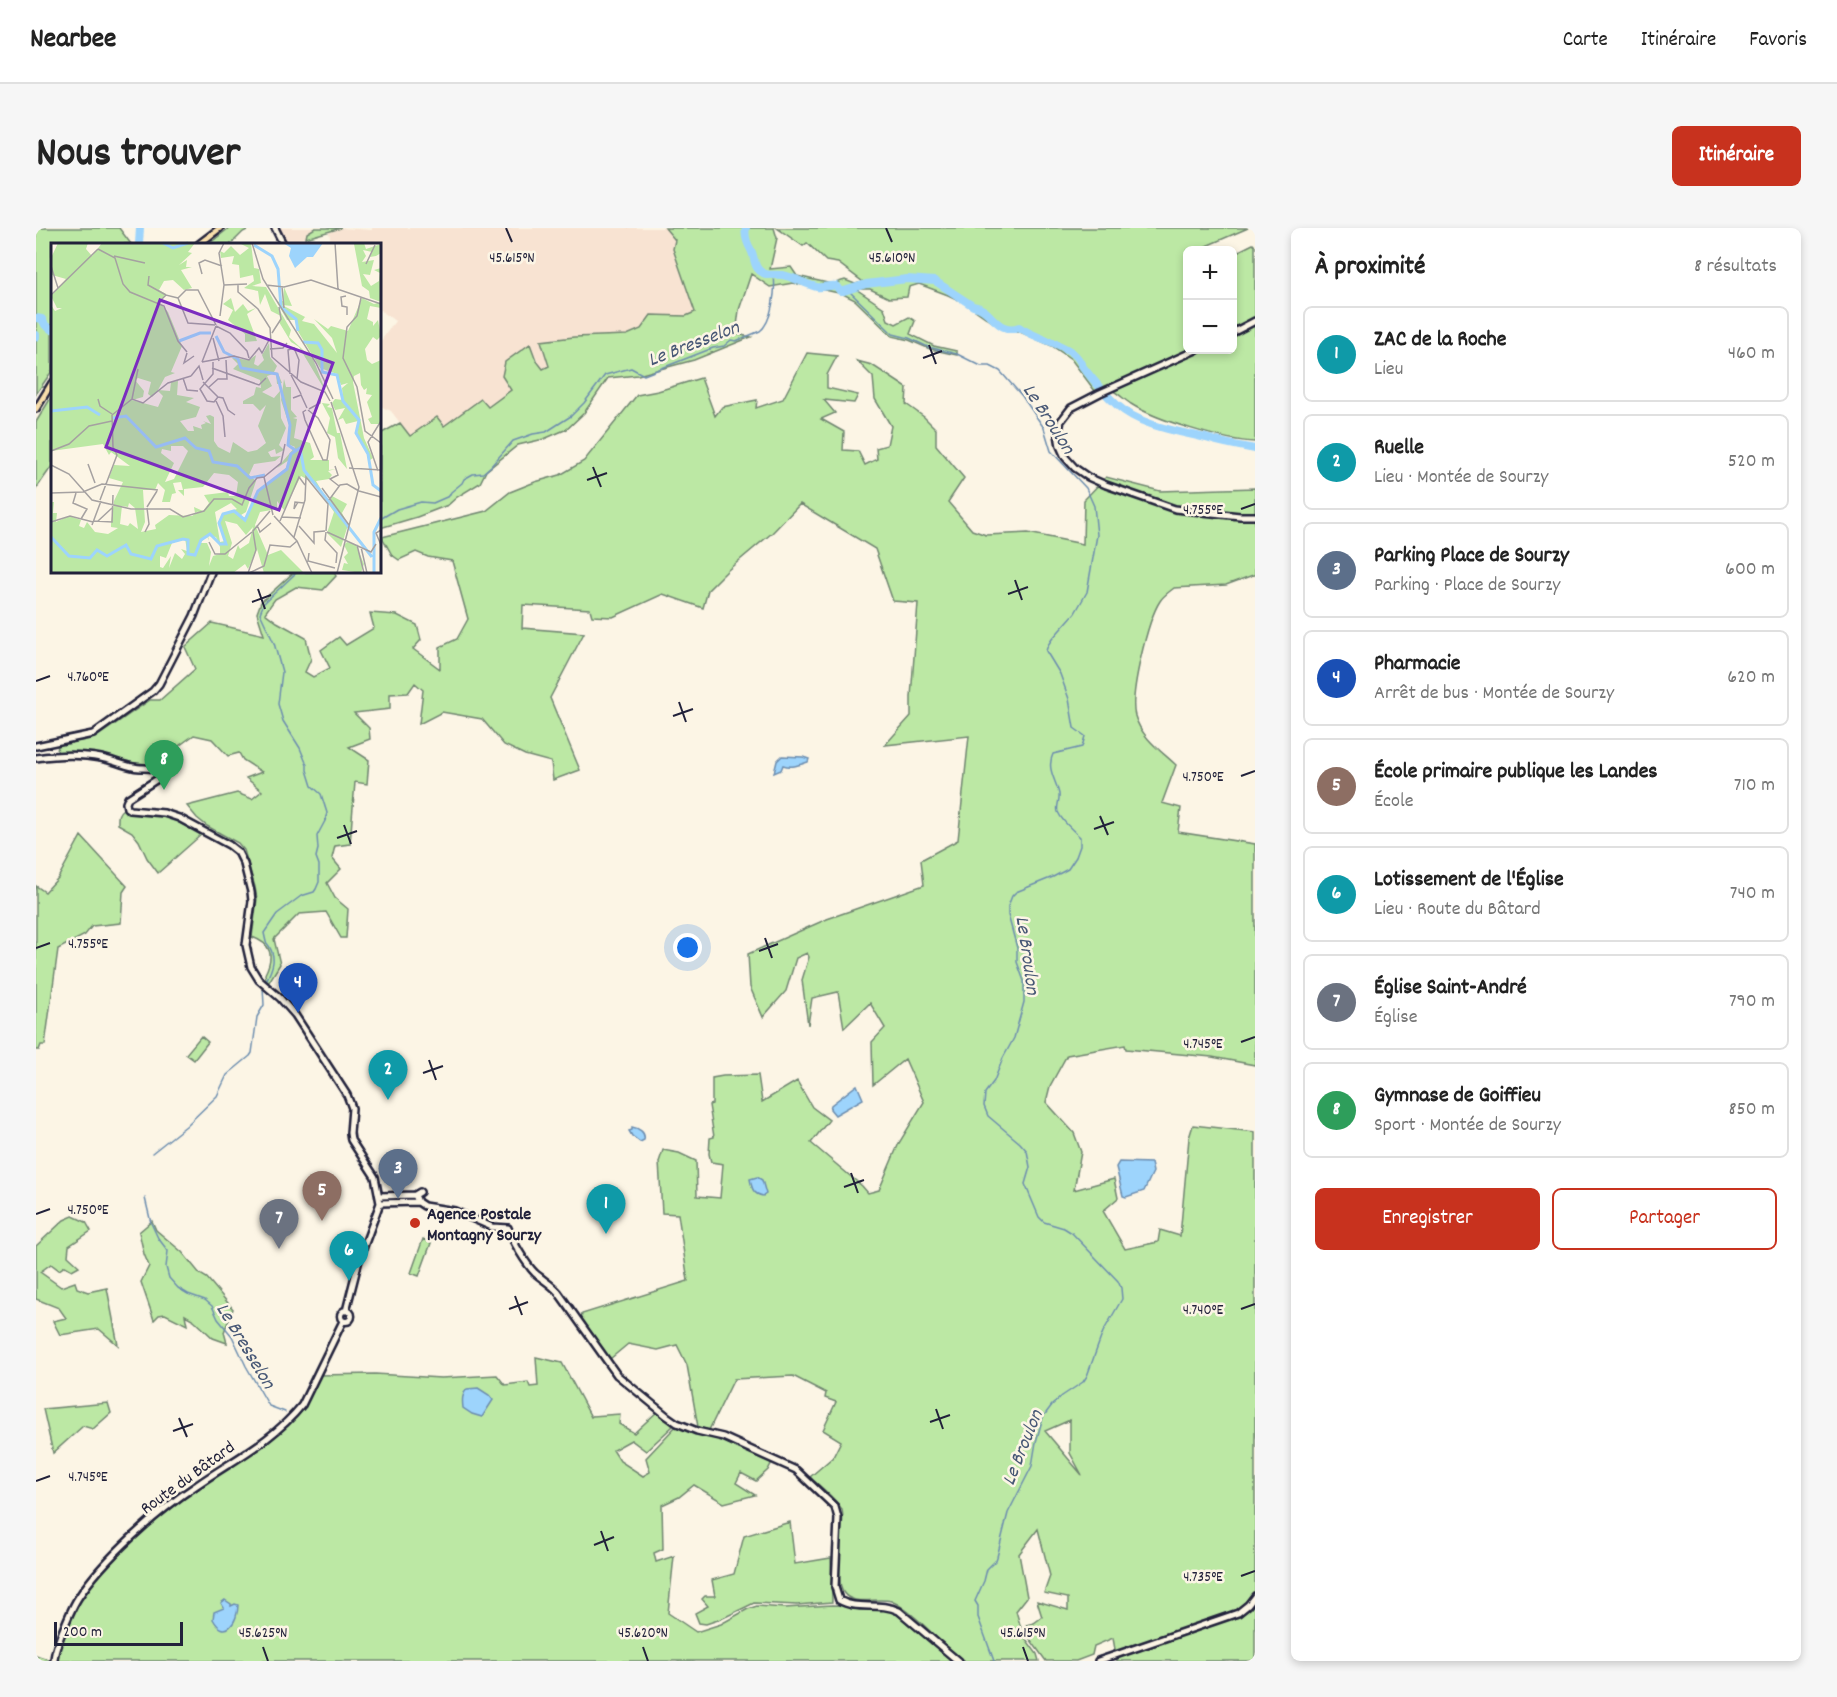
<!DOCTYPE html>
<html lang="fr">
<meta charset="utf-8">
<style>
body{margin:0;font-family:Dekko,sans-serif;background:#f6f6f6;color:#222}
.controls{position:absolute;right:18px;top:18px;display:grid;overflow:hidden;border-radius:9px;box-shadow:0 3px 9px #0003}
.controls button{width:54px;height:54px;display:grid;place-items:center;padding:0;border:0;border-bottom:2px solid #e0e0e0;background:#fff;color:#222;font:30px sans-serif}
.scale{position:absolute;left:18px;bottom:15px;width:129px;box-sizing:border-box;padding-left:6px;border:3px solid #22223b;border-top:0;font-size:16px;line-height:21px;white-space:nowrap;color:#22223b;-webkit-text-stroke:4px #fcf5e5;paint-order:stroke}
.you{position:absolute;left:652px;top:720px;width:21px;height:21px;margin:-15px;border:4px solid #fff;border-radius:50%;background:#1a73e8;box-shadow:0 0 0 9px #1a73e833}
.badge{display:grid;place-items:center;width:39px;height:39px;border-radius:50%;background:#c8321e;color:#fff;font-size:20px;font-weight:700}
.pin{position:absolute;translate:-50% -50px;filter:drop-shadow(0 2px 3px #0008)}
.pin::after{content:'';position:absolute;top:32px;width:21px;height:18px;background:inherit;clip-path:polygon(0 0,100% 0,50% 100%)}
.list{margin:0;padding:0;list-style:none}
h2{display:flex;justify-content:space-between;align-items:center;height:78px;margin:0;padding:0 24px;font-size:26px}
h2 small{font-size:20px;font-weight:400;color:#767676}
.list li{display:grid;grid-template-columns:39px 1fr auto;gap:18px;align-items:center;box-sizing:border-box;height:96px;margin:0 12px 12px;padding:0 12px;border:2px solid #e0e0e0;border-radius:9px}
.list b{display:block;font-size:22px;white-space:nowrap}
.list p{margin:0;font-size:20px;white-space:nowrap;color:#767676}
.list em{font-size:20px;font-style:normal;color:#767676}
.actions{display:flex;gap:12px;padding:18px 24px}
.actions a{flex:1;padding:14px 0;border:2px solid #c8321e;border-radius:9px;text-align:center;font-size:21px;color:#c8321e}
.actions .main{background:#c8321e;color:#fff}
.map{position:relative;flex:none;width:1219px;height:1433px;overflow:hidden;border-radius:9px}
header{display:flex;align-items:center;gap:36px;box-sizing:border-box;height:84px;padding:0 30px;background:#fff;border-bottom:2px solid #e0e0e0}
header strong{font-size:28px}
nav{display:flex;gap:33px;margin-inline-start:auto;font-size:21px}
.intro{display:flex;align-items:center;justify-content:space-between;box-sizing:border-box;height:144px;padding:0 36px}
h1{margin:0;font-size:42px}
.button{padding:15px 27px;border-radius:9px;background:#c8321e;color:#fff;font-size:21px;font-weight:700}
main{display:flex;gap:36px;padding:0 36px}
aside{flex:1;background:#fff;border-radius:9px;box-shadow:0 3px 9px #0003}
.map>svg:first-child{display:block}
.built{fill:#f8e3d2}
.green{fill:#bce8a4;stroke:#6f8570;stroke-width:1.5;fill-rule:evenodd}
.water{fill:#9dd4fc;stroke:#6c8daf;stroke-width:1.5}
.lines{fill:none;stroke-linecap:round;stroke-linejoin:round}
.stream{stroke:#6c8daf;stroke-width:1.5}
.river{stroke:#9dd4fc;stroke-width:8}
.secondary-casing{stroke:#22223b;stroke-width:10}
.primary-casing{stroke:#22223b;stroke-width:10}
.secondary{stroke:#fcf5e5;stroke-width:5}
.primary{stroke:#f8deab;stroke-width:5}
.ticks{fill:none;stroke:#22223b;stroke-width:2}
.poi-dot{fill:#c8321e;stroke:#fcf5e5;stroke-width:2}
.labels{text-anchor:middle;stroke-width:5;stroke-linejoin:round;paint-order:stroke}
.poi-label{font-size:18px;font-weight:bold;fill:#22223b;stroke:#fcf5e5;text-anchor:start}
.street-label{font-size:18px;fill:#22223b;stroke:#fcf5e5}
.water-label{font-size:20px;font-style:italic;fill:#475775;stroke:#fcf5e5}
.inset-river{fill:none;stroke:#9dd4fc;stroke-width:3}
.inset-road{fill:none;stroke:#a5a1a1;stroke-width:1.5}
.view{fill:#7b2cbf;fill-opacity:0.15;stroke:#7b2cbf;stroke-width:3}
.inset-edge{fill:none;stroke:#22223b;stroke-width:3}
.ticks-label{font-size:15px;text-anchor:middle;fill:#22223b;stroke:#fcf5e5;stroke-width:5;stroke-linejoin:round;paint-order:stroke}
</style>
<header>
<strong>Nearbee</strong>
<nav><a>Carte</a><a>Itinéraire</a><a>Favoris</a></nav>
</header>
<div class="intro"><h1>Nous trouver</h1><a class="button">Itinéraire</a></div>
<main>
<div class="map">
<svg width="1219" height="1433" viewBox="0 0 1219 1433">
<rect width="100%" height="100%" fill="#fcf5e5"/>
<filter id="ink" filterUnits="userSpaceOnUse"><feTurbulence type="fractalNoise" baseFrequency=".0167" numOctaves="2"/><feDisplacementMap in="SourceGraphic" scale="12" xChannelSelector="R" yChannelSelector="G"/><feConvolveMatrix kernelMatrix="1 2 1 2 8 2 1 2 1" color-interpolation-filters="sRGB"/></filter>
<g filter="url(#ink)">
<!-- built -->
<path class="built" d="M243 0H279L271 5 270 10 249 15Z
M305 0 336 2V0H629L639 12 637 21 659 84 650 88 615 87 605 101 591 107 538 109 506 113 513 138 506 141 494 117 466 148 475 162 451 179 445 172 408 198 401 189 374 208 355 183 344 178V114L359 93 344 82V16H295L293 4Z"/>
<!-- green -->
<path class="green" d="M0 0H83L95 16H16V143L0 166Z
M193 0H215L207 4 195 16H173Z
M279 0H305L270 10 271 5Z
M629 0H738L741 10 734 41 755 39 761 48 796 56 809 52 819 56 827 54 802 35 790 33 771 15 767 18 741 0H1212L1161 22H1152V122H1156L1059 163 1035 131 1016 118 984 104 965 100 929 75 912 67 883 56 873 59 871 69 853 70 834 61H820L848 80 852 92 860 96 873 89 879 93 874 106 898 118 921 123V127L894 121 873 112 856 108 819 72 807 66 757 55 734 59 715 46 703 82 700 106 715 109 658 132 602 147 572 150 548 185 531 201 508 211 482 217 450 243 444 255 421 269 412 277 381 289 344 300V206L364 195 374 208 401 189 408 198 445 171 452 179 475 162 466 148 469 134 494 116 500 132 507 141 513 138 505 113 538 109 591 107 605 101 615 87 650 88 659 84 637 21 639 12Z
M1217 16 1219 18V214C1189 213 1120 192 1095 176 1089 172 1083 166 1076 162L1169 122H1196V39L1200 38 1197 26Z
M771 125 801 128 791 147V160L822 167 818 175 788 172 799 185 785 191 808 204 807 222 822 223 829 237 841 231 840 220 851 217 855 198 839 171 837 149 821 133 836 137 871 160 870 176 888 189 900 201V217L928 250 912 274 936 302 950 307 992 305 1047 316 1048 272 1070 249 1124 263 1219 260V347H1217L1190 357 1138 360C1133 364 1127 368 1124 373 1112 391 1093 468 1099 488 1105 509 1125 523 1140 537L1126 575 1145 580 1142 604 1219 616V837L1176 829 1090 821 1089 817 1031 827 1014 858 1010 874 1038 905 1045 924 1038 962 1078 951 1082 970 1067 983 1089 1021 1122 1014 1124 1002 1144 1008 1153 910 1157 897 1219 904V1433H1081L1077 1410 1058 1418 1056 1427 1040 1433H1010L994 1411 990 1397 998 1395 1006 1389 1001 1373 1032 1382V1370L1008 1365 1014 1348 1002 1301 983 1326 991 1369 980 1383 987 1407 1001 1426 1003 1433H925C908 1418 874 1380 855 1373 840 1369 816 1379 807 1364 801 1355 804 1317 805 1305 806 1298 808 1289 806 1282 802 1272 782 1257 774 1249L797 1229 805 1213 787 1202 800 1174 789 1170 790 1165 757 1148 698 1151 673 1202 662 1199 651 1137 641 1117 622 1122 592 1116 574 1131 545 1092 546 1086 652 1053 642 986 626 985 623 934 627 922 643 925 660 933 661 968 684 970 687 936 675 934 673 926 674 910 678 909 673 877 676 876V850L687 848 722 847 726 874 761 853 776 879 793 892 775 915 826 958 832 965 843 962 863 915 888 874 869 831 837 857 836 814 849 800 834 775 808 800 802 764 776 770 772 797 766 752 773 729 771 725 760 730 750 763 727 789 714 759 712 726 791 691 888 657 885 632 922 612 933 508 849 517 875 488V469L882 375 857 373 839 321 764 276 736 305 692 342 672 362 667 380 627 366 577 389 556 388 554 381 487 377 486 400 548 405 514 470 544 542 517 552 515 534 489 527 468 517 446 491 406 484 383 496 387 462 379 455 372 465 354 466V481L318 485 333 500 334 511 313 519 333 532 331 556 319 554 314 616 299 618 296 630 305 641 291 655 299 670 312 681 310 710H305L290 684 263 686 238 711 244 736 233 754 230 752 229 746C238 728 236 716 216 709L221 671 219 659 208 622 202 615 171 598 161 590 151 578 201 565 216 571 226 563 210 550 226 544 207 532 203 525 192 528 176 511 158 507 132 526V538L103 536 65 527 21 524 22 517 59 510 114 472H124L159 441 149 419 176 395 228 407 221 385 225 374 258 344H298L300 348 287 362 260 359 239 371 229 385 241 394 270 410 275 431 269 444 277 449 294 440 285 422 303 409 310 417 338 400 334 385 361 387 381 397 385 412 377 421 404 441V419L421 411 432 391 416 333 392 329 380 324 363 332 356 327 346 309 450 283 474 264 499 254 524 247 548 233 601 167 622 163 665 150 679 188 686 179 721 172 720 180 747 171ZM1034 1192V1225L1046 1247 1009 1203Z
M16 168V238L0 261V194Z
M87 581 95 585 133 589 165 607 122 645 111 630 103 613 96 604 82 596C82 590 81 585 87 581Z
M45 608 91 658 87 664 85 695 56 698 49 707 22 721 9 817H5L3 822H0V658L9 664 22 650Z
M165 808 172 814 158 832 150 826Z
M37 988 50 994 55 1003 33 1018 32 1028 43 1038 36 1042 29 1038 23 1042 15 1036 4 1044 25 1059 39 1054 41 1060 52 1064 71 1060 82 1117 63 1101 24 1107 17 1093 30 1090 23 1080 0 1071V1018L28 992Z
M116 993 120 1002 146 1024 164 1046 171 1050 197 1081 188 1104 191 1115 177 1110 158 1092 149 1087 151 1097 129 1086 123 1087 118 1092 105 1054 113 1038 108 1026 103 1004Z
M387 1011 395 1015 383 1048 375 1045Z
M500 1129 526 1135 555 1189 556 1188 584 1186 583 1196 598 1205 622 1183 637 1198 610 1223 595 1212 577 1222 584 1233 607 1248 614 1244 610 1230 640 1198 685 1211 736 1234 732 1242 720 1253 705 1245 700 1255 719 1267 688 1275 658 1257 643 1269 626 1277 627 1321 618 1325 620 1334 638 1328 632 1385 660 1404 685 1396 712 1381 721 1378 749 1380 796 1377 845 1379 861 1384 920 1433H0V1427L15 1432 22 1421 33 1389 47 1365 69 1339 123 1288 160 1259 216 1224 259 1190 266 1180 282 1147 339 1146 405 1150 461 1147 469 1157 492 1154 494 1159 502 1158Z
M72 1175 75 1185 57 1201 47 1198 17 1225 7 1181Z
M754 1294 759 1336 795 1330 796 1374 761 1377 718 1375 685 1391 670 1396 663 1395 659 1385 672 1378 666 1371 669 1368H679L676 1352 698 1346 708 1308Z"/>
<!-- water -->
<path class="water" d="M746 528 767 529 773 531 772 534C763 537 756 540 747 537L745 542 738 545 741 533Z
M821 857 827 871 799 887 794 881 795 877Z
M596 899C602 900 610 904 608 912L604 914 596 908 593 903 596 902Z
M1083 934 1115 935 1117 944 1108 963 1090 969 1087 968 1080 939Z
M721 949 726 952 730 966 727 968C717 966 716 961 714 951Z
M442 1160 453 1167 457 1172 446 1189 436 1186 427 1180C426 1172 426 1166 431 1161Z
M189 1372 195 1376V1378L199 1376 202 1377C202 1394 189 1413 177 1391L178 1384 188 1380 185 1375Z"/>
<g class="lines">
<!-- stream -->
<path class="stream" d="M813 63 857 106 873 110 892 119 921 126 945 138H954L964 143 986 168 1008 200 1015 223 1050 260 1058 278 1061 307 1051 364 1039 385 1016 411 1012 417 1010 423 1024 446 1033 471 1038 500 1049 508 1046 519 1017 526C1010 541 1020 552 1023 566 1024 573 1020 578 1022 584 1027 595 1036 601 1044 609V618L1040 629 1032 641 1017 649 980 664 976 668 972 678V687L981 720V734L988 753V774L978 810 967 830 958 853 949 865 948 878 952 888 984 915 991 923 994 939 989 956 1003 989 1008 994 1028 1000 1036 1005 1082 1053 1085 1060 1086 1071 1067 1104 1051 1148 1047 1154 1026 1168 1016 1177 1007 1189 1000 1214 996 1238 972 1285 961 1329 960 1332 951 1341 948 1353 939 1373 942 1378V1389L958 1433
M344 291 361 281 385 274 397 275 413 268 415 264 426 255 428 251 437 246 447 245 455 238 477 213 497 206 510 204 535 188 548 175 569 147 595 140 608 147 677 120 688 118 695 112 700 113 724 103C736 94 740 62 738 48
M229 755C237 740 242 728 230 714L228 705 241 686 265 668 278 664 280 661 283 654V637L280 629 282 621 281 608 289 593 291 585 285 566 276 558 271 542V537L264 520 247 493 242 476 246 444 238 415 224 385 228 375 261 344
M116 925 150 898 181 868 191 847 214 828 216 825 221 789 228 777 227 759
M109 970 115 995 122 1010 132 1023 130 1039 133 1050 142 1060 152 1066 169 1072 176 1078 182 1091 196 1108 210 1138 233 1178 249 1184"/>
<!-- river -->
<path class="river" d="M710 0C708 8 711 15 715 22 719 29 717 38 724 43 731 49 738 46 746 47 758 49 771 57 781 59 787 60 793 57 800 58L804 63H808L830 56 871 51 899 53 937 78C956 80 960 107 983 99 999 111 1028 115 1040 128 1043 131 1045 136 1047 139 1057 152 1069 166 1081 177 1104 198 1141 203 1170 210 1186 215 1202 218 1219 221
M103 16 104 0
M0 90 6 91 9 97 16 102
M0 107V109"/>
<!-- secondary casing -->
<g class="secondary-casing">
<path id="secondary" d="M239 0 247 16
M1196 105 1219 93
M1160 122 1064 165 1035 180 1025 193 1022 206 1024 218 1029 229 1039 240 1052 249 1070 257 1139 281 1204 288H1219
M0 518 57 506 117 463 123 456 158 388 175 344
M0 530C21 527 44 526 65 530 76 532 86 537 97 539 106 541 116 539 124 543L123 550 92 570 90 575 91 580 94 582 128 585 143 590 193 617 202 624 208 636 215 664 216 673 210 717 215 739 223 752 244 770 259 787 311 867 316 880 314 905 315 912 339 949 344 975 323 1032 310 1083
M384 964 379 967 382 974 388 978 419 983 456 999 472 1000C476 1013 490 1036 499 1045 507 1052 515 1056 522 1064L581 1147 631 1188 641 1195 661 1203 687 1209 760 1242 799 1279 802 1290 799 1359 803 1372C821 1383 843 1373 863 1383L922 1433
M343 968 379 967
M344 975 382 974
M304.5 1088a5.5 5.5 0 1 1 11 0a5.5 5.5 0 1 1-11 0Z
M18 1433C18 1424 22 1415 25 1407 30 1394 35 1381 42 1370 67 1331 123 1282 161 1257 197 1232 238 1212 266 1177L307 1093
M1062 1433 1202 1385 1212 1377 1219 1368"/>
</g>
<!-- primary casing -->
<g class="primary-casing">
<path id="primary" d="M163 16 184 0
M0 181 16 155"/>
</g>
<!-- secondary -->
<use href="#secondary" class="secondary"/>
<!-- primary -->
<use href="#primary" class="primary"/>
</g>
</g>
<!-- ticks -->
<path class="ticks" d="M470 0 476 14M850 0 856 14M893 117 900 136M887 130 906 123M557 239 565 259M551 252 571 245M1205 281 1219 276M979 352 986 372M222 361 229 381M972 366 992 359M216 374 235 367M0 453 14 448M643 474 650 494M637 488 657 481M1205 548 1219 543M1064 588 1072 607M308 597 315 616M1058 601 1078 594M301 610 321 603M729 710 736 730M0 720 14 715M723 723 742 716M1205 814 1219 809M393 832 400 852M387 845 407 838M815 945 822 965M808 959 828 952M0 986 14 981M479 1068 486 1087M473 1081 492 1074M1205 1081 1219 1076M900 1181 907 1201M143 1190 151 1209M894 1194 914 1187M137 1203 157 1196M0 1253 14 1248M565 1303 572 1323M558 1317 578 1309M1205 1348 1219 1343M227 1419 232 1433M607 1419 612 1433M987 1419 992 1433"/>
<!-- markers -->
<circle class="poi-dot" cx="379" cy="995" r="6"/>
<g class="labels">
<!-- poi labels -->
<g class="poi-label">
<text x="391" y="991">Agence Postale<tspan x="391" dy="21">Montagny Sourzy</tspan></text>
</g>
<!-- street labels -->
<g class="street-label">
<text transform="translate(151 1249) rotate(-36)" y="6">Route du Bâtard</text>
</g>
<!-- water labels -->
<g class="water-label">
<text transform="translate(657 114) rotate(-21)" y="7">Le Bresselon</text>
<text transform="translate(1014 190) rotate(57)" y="7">Le Broulon</text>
<text transform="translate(993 727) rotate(82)" y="7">Le Broulon</text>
<text transform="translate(211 1117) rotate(59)" y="7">Le Bresselon</text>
<text transform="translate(985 1219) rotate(-68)" y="7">Le Broulon</text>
</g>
</g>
<!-- overview -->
<g transform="translate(15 15)">
<rect width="330" height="330" fill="#fcf5e5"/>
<path d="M7 0H37L35 6 41 13 51 0H144L137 9 141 10 128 22 136 17 135 24H141L130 27 141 45 133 47 122 37 113 38 108 47 115 51 108 59 117 69 131 103 120 129 124 130 114 134 107 147 119 148 120 139 127 138 126 152 143 155 135 159 149 164 145 174 129 178 137 188H143L142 183 151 186 150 182 155 180 152 178 160 181 155 173 159 172 163 174V198L167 204 179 210 182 199 197 209 206 207 215 200 207 183 215 162 209 168 202 161H192V158L203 152 205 144 210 145 209 137 182 126 187 121 181 115 198 117 205 112 203 121 207 123 213 117 211 112 218 100 219 114 226 123 223 129 227 130 231 140 226 141 225 130 216 133 221 143 211 149 223 155 229 148 230 175 235 185 228 202 233 207 225 211 224 206 217 209 220 214 230 213 224 218 203 221 198 232 205 238 195 269 190 272 193 276 209 247 236 224 238 217 226 225 244 204 237 201 238 182 230 157 233 136 235 144H240V167L246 174 242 175 246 176 243 195 259 200 263 214 259 217H278V227L285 226 277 228 281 232 278 236 265 238 278 260 281 253 296 261 291 270 297 282 290 304 276 290 283 269 263 240 250 233 233 267 226 258V266L209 269 204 282 217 312 230 307 253 330H213L206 306 197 326 194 321 182 330H0V259H3L2 270H6L5 279 18 273 30 277 28 283 33 285 36 279 44 289 57 291 67 285 60 284V280L63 258 72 239 58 235 63 222 79 223 60 209 58 212 52 201 0 208V62L4 68 11 65H6L0 53 15 36 1 32 0 15ZM87 135 100 139 97 151 101 154 107 148 112 153 107 164 81 157 92 154 93 148 84 137ZM120 203H132L137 208 123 236 114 239 123 220 110 210 111 206 120 208ZM163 230 178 232 187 239 185 253H178L177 249 153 252 158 260 152 268 143 264 144 270 148 268 141 273 118 272 104 282 105 286 90 289 94 279 92 247H104L107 240 114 247 111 259H119L121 251 125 250 122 240 130 239 132 247H127L133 253V246L152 244ZM78 260 84 265 87 286 79 280 77 283 69 281 71 263 77 264ZM180 260 186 266 171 271 167 280 174 298 169 299 164 269ZM174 278 186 281 195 292 202 284 198 300 189 306 187 302 182 316 177 313 181 300ZM156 293 158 298 157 293 165 294 169 304V311L162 313 158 323 160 309 156 300H149ZM134 295 136 308 130 306 134 311 131 316 124 310 118 325 120 313 112 325 109 324V313L115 315 121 300ZM188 0H200L203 25 208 26 210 40 201 43 215 44 240 87 238 94 262 116 275 149 248 104 240 99 228 79 230 73 220 68 214 51 209 62 207 48 193 45 203 38 202 32 189 35 188 22 181 21 183 13 170 15 169 8 173 10 180 3 189 12 198 5ZM290 0H313L315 6 330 1V10L325 13 319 14 321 9 312 7 315 13 311 19 323 17 319 32 312 31 320 43 328 38 329 30 323 27 330 25V65L319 63 316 76 322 79V83L327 77 330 93 326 97 322 94 314 106 316 117 321 121 330 117V111V181H320L317 176 321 174 316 159 321 152 315 151 316 145 313 147 310 142 309 130 303 133 302 139 313 195 322 215 319 217 306 192 307 178 295 181 292 175 287 177 294 165 284 167 281 160 284 156 292 157 291 145 297 140 290 142 286 131 269 125 245 85V77H236L226 59 232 58 233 44 241 63 231 62 258 76 254 74 251 78 263 81 286 110 281 95 263 76 277 86 280 83 297 88 311 55 323 61 330 59 319 55 318 48 311 43 303 1ZM180 55 184 69 192 61 197 68 205 65 196 71 206 98 194 99V91L177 77 182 67 172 61ZM271 160 279 161 276 164 281 165 286 190H289L296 226 287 215 284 194 276 190 279 175ZM296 299 305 302 313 321 310 330 291 327 293 320 297 321 293 314 297 310 293 302Z" fill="#bce8a4" fill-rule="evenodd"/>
<path d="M232 0H272L262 14H256L244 25 238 13 240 5Z" fill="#9dd4fc"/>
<path class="inset-river" d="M112 0 122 5 137 0M203 2 221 13 227 26 230 64 245 76 247 88M165 93 173 109 187 116 190 125 226 131 239 182 237 202 244 207M128 98 149 90H160M252 99 267 100 271 107V129L286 132 292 158 308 177 305 190 317 211 322 242 330 248M0 168 36 164 49 172M62 175 75 173 105 204 134 195 145 205 158 208 162 219 186 223 199 235 214 232M0 294 18 313 39 315 46 307 56 313 75 302 80 311 100 316 106 303 132 296 137 297V311L144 312 150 297 159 291 169 301H175L168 280 172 271 183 268 194 277 207 248 236 226 240 211 249 205 253 227 321 314M323 330V289L330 275"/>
<path class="inset-road" d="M201 0 212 36 265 120 282 156M284 0 287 46M47 6 64 15 72 41 79 49 113 63 127 98 136 109M63 13 94 20M315 21 324 2M0 23 7 45M151 31 148 20 154 17 171 23M98 33 97 42 115 52M173 42 196 41M187 42V49L207 66 219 85 221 114 250 139 274 149 279 158M215 42 233 44 260 37 330 61M231 44 233 65M0 52 47 6M295 53 290 54 291 63 296 64V72M127 55 135 47H147L165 82M127 55 137 80 164 82M310 55 306 73 296 84 292 115 306 144 314 188 330 200M108 59 115 52 127 55M169 73 173 42 168 10 173 0M165 83 179 90 196 108 198 115M221 90 230 76 228 64M162 95 168 118M219 106 232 105 236 100M136 110 133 120 143 113M151 119 183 113 198 117 208 105 211 110 218 97M151 119 165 83M162 119V131L149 146 156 158 163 159 167 154M161 125 208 142 215 135M239 131 237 107 243 105 248 117 246 136M240 132 250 151M140 133 148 123 152 137M132 135 136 147 147 148M152 139 167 154M158 144 167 136H176L175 117M167 154 172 155 177 167 184 172M242 155 250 152 256 165M47 156 49 163 61 171M81 156 87 126M165 158 172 173 174 194M280 159 308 244 286 330M258 166 269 160 270 149M255 167 252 169 254 177 272 217H276L279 197 267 175 257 167M61 172 81 156 92 160 117 140 140 133M0 208 18 201 38 183 61 178M37 221 44 240M0 222 18 231 41 257 80 266H119L132 274 153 268 163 256H181L191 262 198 245 206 235 213 234M284 223 287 232 279 236 288 243M298 225 330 227M327 228 317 199 330 178M213 234 230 220 234 201M213 234 222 272M271 245 298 282M308 248 330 254M0 250 32 249 51 241 107 247M25 250 22 260 36 266 30 276M49 257 66 212 62 204 61 172M278 257 289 242 296 241 308 248M247 259 243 266 244 259 253 260M96 264 106 248M223 273 246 298 261 330M231 274 250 275M43 278 61 279 62 252M47 278 61 265M229 278 248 234 254 242M0 279 19 273 42 279M41 282 50 258M206 282 209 289 220 280M248 283 263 300V289L274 288M330 287 325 290 330 302M94 289 98 281 96 265M275 289 274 297 286 310 285 320M276 289 320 309 325 301M243 294 254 257 255 234 277 261 275 288M158 299 164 311H174L201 289M306 302 313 330M310 304 316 330M258 310 257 318 284 325M197 330 205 307 202 288 219 268M198 330 213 323 219 302 239 304 246 298"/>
<path class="view" d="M109 57 282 120 228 267 55 204Z"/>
<rect width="330" height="330" class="inset-edge"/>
</g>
<g class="ticks-label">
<text x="476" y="34">45.615°N</text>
<text x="856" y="34">45.610°N</text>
<text x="1167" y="286">4.755°E</text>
<text x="52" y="453">4.760°E</text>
<text x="1167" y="553">4.750°E</text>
<text x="52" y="720">4.755°E</text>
<text x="1167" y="820">4.745°E</text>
<text x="52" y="986">4.750°E</text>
<text x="1167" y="1086">4.740°E</text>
<text x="52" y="1253">4.745°E</text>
<text x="1167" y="1353">4.735°E</text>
<text x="227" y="1409">45.625°N</text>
<text x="607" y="1409">45.620°N</text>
<text x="987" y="1409">45.615°N</text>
</g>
</svg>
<div class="controls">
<button>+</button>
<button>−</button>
</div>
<div class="scale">200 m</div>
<div class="you"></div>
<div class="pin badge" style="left:570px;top:1006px;background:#0f9aa8">1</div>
<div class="pin badge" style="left:352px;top:872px;background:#0f9aa8">2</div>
<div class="pin badge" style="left:362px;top:971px;background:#5c6f8a">3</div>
<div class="pin badge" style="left:262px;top:785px;background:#1a4fb4">4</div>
<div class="pin badge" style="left:286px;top:993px;background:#8d6e63">5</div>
<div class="pin badge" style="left:313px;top:1053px;background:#0f9aa8">6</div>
<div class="pin badge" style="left:243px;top:1021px;background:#6b7280">7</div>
<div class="pin badge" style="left:128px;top:562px;background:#2e9e5b">8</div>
</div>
<aside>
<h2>À proximité<small>8 résultats</small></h2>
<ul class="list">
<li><span class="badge" style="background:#0f9aa8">1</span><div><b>ZAC de la Roche</b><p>Lieu</p></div><em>460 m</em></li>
<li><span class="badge" style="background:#0f9aa8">2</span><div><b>Ruelle</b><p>Lieu · Montée de Sourzy</p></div><em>520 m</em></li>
<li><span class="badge" style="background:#5c6f8a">3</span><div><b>Parking Place de Sourzy</b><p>Parking · Place de Sourzy</p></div><em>600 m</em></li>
<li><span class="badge" style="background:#1a4fb4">4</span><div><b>Pharmacie</b><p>Arrêt de bus · Montée de Sourzy</p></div><em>620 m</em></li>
<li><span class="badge" style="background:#8d6e63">5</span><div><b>École primaire publique les Landes</b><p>École</p></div><em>710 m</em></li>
<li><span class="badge" style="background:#0f9aa8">6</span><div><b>Lotissement de l'Église</b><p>Lieu · Route du Bâtard</p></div><em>740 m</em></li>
<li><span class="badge" style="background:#6b7280">7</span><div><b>Église Saint-André</b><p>Église</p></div><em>790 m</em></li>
<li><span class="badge" style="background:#2e9e5b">8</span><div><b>Gymnase de Goiffieu</b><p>Sport · Montée de Sourzy</p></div><em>850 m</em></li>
</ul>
<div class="actions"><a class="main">Enregistrer</a><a>Partager</a></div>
</aside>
</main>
